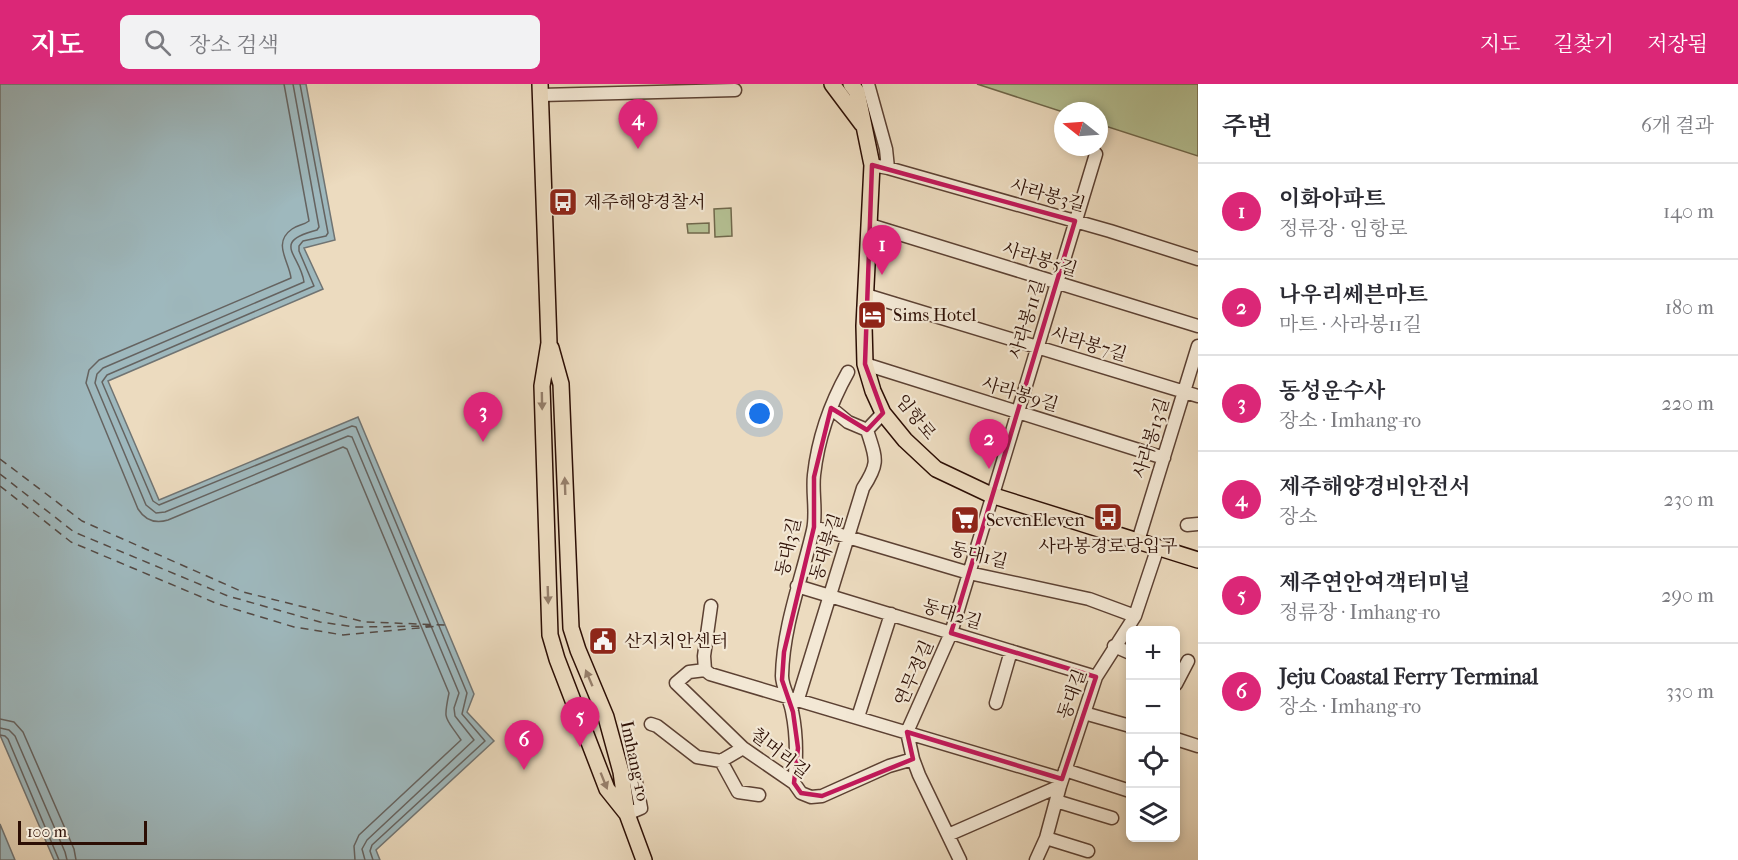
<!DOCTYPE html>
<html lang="ko">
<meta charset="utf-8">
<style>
body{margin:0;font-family:"IM FELL French Canon","Noto Serif KR",serif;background:#f2f2f3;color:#2b2b33}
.controls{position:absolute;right:18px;bottom:18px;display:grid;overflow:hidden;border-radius:9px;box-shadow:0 3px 9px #0003}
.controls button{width:54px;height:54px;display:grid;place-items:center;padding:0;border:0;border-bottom:2px solid #e1e1e2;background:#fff;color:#2b2b33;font:30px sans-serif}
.compass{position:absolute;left:1054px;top:18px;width:54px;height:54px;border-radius:50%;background:#fff;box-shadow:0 3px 9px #0003;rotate:287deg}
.scale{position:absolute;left:18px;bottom:15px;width:129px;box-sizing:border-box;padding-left:6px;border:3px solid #2c0e04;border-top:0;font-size:16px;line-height:21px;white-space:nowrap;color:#2c0e04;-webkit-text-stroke:4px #f3e8d5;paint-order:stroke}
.you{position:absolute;left:760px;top:330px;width:21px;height:21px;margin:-15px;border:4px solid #fff;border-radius:50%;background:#1a73e8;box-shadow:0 0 0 9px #1a73e833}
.badge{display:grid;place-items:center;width:39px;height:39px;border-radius:50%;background:#db2777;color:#fff;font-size:20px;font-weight:700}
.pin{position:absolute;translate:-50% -50px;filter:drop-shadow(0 2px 3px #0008)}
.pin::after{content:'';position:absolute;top:32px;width:21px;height:18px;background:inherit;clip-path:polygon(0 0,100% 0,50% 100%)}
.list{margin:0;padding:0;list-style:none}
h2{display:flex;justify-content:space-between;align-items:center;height:78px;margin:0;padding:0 24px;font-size:26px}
h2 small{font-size:20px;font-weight:400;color:#7c7c81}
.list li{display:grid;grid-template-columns:39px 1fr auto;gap:18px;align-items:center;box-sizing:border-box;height:96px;padding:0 24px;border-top:2px solid #e1e1e2}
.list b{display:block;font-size:22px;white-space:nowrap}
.list p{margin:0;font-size:20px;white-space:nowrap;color:#7c7c81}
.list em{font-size:20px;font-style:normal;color:#7c7c81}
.icon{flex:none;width:33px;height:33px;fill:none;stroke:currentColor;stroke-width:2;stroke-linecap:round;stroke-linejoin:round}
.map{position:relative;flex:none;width:1198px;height:776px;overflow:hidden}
header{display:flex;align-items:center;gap:36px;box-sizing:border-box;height:84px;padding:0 30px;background:#db2777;color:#fff}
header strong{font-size:28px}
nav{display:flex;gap:33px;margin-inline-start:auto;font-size:21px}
.search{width:420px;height:54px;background:#f2f2f3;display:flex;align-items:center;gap:15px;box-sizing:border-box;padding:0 21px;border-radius:9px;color:#7c7c81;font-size:22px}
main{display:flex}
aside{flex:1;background:#fff}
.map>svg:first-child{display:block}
.green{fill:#b5c194;stroke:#70684c;stroke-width:1.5}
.water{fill:#9eb8bd;stroke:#707473;stroke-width:1.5}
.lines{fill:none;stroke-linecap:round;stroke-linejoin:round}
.shore{stroke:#656360;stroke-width:1.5}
.ferry{stroke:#544a45;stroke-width:1.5;stroke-dasharray:8 6;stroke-linecap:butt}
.minor-casing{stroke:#5c4133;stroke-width:15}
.major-casing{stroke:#2c0e04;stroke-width:18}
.minor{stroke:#f3e8d5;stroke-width:12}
.major{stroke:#ecdbbf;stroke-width:15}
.oneway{fill:#967f6b}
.marked{fill:none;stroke:#c2185b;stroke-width:4.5;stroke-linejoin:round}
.labels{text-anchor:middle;stroke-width:4.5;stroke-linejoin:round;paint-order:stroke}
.street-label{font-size:18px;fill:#2c0e04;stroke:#f3e8d5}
.poi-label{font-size:18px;fill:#2c0e04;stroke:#f3e8d5;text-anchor:start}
</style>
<header>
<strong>지도</strong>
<div class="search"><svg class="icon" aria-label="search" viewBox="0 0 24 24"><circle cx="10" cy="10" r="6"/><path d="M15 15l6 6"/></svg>장소 검색</div>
<nav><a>지도</a><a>길찾기</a><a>저장됨</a></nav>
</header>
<main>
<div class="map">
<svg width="1198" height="776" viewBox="0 0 1198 776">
<rect width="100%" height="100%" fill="#ecdbbf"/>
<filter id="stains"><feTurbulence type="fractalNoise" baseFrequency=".00333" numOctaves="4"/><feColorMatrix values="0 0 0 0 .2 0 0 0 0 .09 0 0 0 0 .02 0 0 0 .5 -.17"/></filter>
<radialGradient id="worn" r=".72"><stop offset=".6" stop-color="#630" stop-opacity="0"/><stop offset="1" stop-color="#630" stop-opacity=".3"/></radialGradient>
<!-- green -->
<path class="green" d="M977 0H1198V72L1099 40V27L1063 28Z
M731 124 732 152 715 153 714 125Z
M709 139V149H688L687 140Z"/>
<!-- water -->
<path class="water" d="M0 0H306L335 156 304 164 323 205 108 297 159 416 358 333 474 610 467 628 494 657 376 766 380 776H54L0 651Z
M0 740 15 776H0Z"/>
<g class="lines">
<!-- shore -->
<path class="shore" d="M284 0 309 137C304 141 297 141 292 145 272 159 289 177 291 194L99 276 89 286 86 299 138 425C145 436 155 440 168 436L343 363 347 365 449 609C443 638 445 632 461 656L359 751 354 762 355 776
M293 0 319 143 317 146C270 158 300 170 304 198L103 284 97 290 95 299 146 421 156 429 165 428 348 352 352 353 459 609 454 624 455 632 474 656 367 756 362 765 365 776
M300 0 328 149 326 152 303 157 299 162V167L314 202 107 291 102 298 153 417 159 421 352 342 356 343 467 609 462 630 485 657 372 761 370 767 373 776
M0 635 14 638 23 648 74 765 76 776
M0 644 9 646 15 652 65 768 67 776
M0 651 5 652 8 655 59 776"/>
<!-- ferry -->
<path class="ferry" d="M0 375 82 437 243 508 365 538 446 541
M0 390 74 448 228 512 320 538 355 543 431 542
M0 402 71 458 218 520 294 543 343 551 440 542"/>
<!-- minor casing -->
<g class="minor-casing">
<path id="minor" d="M868 0 886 65 888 84
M541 11 735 6
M872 81 888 84 1110 147 1198 175
M870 141 1198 242
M866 211 1198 312
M865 280 1164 374
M831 324 848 338 867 346
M1187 441 1198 440
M814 443 969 489 1089 515 1135 532
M1138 457 1198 262
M797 502 1096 593
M1114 562 1130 569
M705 586 710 590 1062 695
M705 586 689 588 676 599 743 664 794 699 801 709 811 713 822 712 889 682 913 675
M705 586 704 572 711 522
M1176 600 1188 577
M798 615 863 404C880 378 876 375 867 346L883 329
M996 619 1011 567
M1084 629 1130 642
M858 633 891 530
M651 640 657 642 697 673 721 677 743 664
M1176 655 1198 662
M721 677 738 708 759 711
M1065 686 1130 707
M794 699C797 674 797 651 792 627 790 615 782 603 782 592 783 542 802 494 813 446 817 429 812 409 814 391 818 355 830 320 848 288
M1056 717 1112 734
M627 730 641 724 635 693
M948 751 1060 702
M1046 754 1088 767
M960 776 919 691 913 675 907 648 951 549 1096 70
M1036 776 1046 754 1060 702 1096 593 1135 532 1158 463"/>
</g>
<!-- major casing -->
<g class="major-casing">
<path id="major" d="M540 0 549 259 542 302 550 551 557 575 607 705 627 730
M832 0 862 40
M851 0 857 8 872 81 864 242 865 280 873 307 883 329 905 356 936 385 991 411 1198 476
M551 264 561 300 571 544 578 566 606 633 621 688 627 730 644 776"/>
</g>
<!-- minor -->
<use href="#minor" class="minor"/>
<!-- major -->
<use href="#major" class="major"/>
</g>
<!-- one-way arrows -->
<defs><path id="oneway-solid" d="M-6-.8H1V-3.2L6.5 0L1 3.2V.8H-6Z" transform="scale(1.5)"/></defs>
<g class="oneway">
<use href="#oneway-solid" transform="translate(542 317) rotate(89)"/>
<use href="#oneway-solid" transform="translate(565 402) rotate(-92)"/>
<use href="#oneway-solid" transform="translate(548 511) rotate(88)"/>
<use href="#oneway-solid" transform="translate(589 594) rotate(-113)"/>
<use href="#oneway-solid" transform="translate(604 697) rotate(68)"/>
</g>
<!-- marked area -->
<path class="marked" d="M872 81 1075 137 951 549 1096 593 1062 695 907 648 913 675 822 712 801 709 794 699 798 664 793 628 782 596 784 568 814 443V393L831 324 867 346 883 329 865 280Z"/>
<!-- icons -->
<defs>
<g id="bus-square" transform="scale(1.5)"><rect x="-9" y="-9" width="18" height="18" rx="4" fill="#8f2418" stroke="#f3e8d5"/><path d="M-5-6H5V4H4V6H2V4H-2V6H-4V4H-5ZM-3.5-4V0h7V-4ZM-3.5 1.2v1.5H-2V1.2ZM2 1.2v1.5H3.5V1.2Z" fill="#fff"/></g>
<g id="hotel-square" transform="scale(1.5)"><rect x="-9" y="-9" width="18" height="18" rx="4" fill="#8f2418" stroke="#f3e8d5"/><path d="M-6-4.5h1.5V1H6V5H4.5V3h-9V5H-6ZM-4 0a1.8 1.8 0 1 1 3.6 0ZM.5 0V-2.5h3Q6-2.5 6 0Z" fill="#fff"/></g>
<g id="supermarket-square" transform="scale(1.5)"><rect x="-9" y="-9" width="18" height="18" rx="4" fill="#8f2418" stroke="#f3e8d5"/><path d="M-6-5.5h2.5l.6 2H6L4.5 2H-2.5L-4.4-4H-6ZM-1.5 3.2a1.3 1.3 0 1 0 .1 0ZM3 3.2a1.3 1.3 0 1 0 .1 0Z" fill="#fff"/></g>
<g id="civic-square" transform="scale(1.5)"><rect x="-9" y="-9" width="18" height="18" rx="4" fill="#8f2418" stroke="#f3e8d5"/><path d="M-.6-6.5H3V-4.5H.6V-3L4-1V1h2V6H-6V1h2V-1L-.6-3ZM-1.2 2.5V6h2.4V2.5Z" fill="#fff"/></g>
</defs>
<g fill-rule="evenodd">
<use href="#bus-square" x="563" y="118"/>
<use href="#hotel-square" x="872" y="231"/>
<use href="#bus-square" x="1108" y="433"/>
<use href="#supermarket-square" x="965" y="436"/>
<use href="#civic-square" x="603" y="557"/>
</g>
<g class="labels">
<!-- street labels -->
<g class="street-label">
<text transform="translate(1048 111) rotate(16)" y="6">사라봉3길</text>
<text transform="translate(1040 175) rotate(17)" y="6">사라봉5길</text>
<text transform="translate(1027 235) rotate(-73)" y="6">사라봉11길</text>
<text transform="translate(1089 260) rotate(17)" y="6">사라봉7길</text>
<text transform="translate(1020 310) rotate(17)" y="6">사라봉9길</text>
<text transform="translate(916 333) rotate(51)" y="6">임항로</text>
<text transform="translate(1151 354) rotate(-73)" y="6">사라봉13길</text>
<text transform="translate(788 463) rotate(-77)" y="6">동대3길</text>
<text transform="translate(826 463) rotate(-72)" y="6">동대북길</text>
<text transform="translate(979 471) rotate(14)" y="6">동대1길</text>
<text transform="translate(952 530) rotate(17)" y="6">동대2길</text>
<text transform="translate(914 589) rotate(-66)" y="6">연무정길</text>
<text transform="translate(1072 610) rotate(-70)" y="6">동대길</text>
<text transform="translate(780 669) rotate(38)" y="6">칠머리길</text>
<text transform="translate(635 677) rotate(78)" y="6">Imhang-ro</text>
</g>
<!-- poi labels -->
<g class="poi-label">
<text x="584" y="124">제주해양경찰서</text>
<text x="893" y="237">Sims Hotel</text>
<text x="986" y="442">SevenEleven</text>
<text x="1108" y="468" text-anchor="middle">사라봉경로당입구</text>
<text x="624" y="563">산지치안센터</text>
</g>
</g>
<rect width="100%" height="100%" filter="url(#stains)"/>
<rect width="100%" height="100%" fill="url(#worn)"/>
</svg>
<div class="controls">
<button>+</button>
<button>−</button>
<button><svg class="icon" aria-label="locate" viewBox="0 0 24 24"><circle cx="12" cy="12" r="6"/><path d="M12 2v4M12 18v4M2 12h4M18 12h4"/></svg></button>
<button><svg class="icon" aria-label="layers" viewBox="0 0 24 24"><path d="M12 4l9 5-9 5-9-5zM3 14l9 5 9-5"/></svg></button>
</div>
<svg class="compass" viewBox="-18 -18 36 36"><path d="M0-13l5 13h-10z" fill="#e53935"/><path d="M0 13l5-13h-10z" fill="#7c7c81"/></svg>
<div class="scale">100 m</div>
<div class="you"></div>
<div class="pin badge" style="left:882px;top:191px">1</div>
<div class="pin badge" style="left:989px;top:385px">2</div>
<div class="pin badge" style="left:483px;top:358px">3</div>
<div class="pin badge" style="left:638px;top:65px">4</div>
<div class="pin badge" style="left:580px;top:663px">5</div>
<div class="pin badge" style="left:524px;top:686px">6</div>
</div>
<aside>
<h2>주변<small>6개 결과</small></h2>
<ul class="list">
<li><span class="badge">1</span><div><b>이화아파트</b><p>정류장 · 임항로</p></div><em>140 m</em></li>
<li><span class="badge">2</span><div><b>나우리쎄븐마트</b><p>마트 · 사라봉11길</p></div><em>180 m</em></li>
<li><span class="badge">3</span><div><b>동성운수사</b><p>장소 · Imhang-ro</p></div><em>220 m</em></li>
<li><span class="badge">4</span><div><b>제주해양경비안전서</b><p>장소</p></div><em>230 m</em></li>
<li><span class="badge">5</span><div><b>제주연안여객터미널</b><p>정류장 · Imhang-ro</p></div><em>290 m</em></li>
<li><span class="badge">6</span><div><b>Jeju Coastal Ferry Terminal</b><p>장소 · Imhang-ro</p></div><em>330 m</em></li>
</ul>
</aside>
</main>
